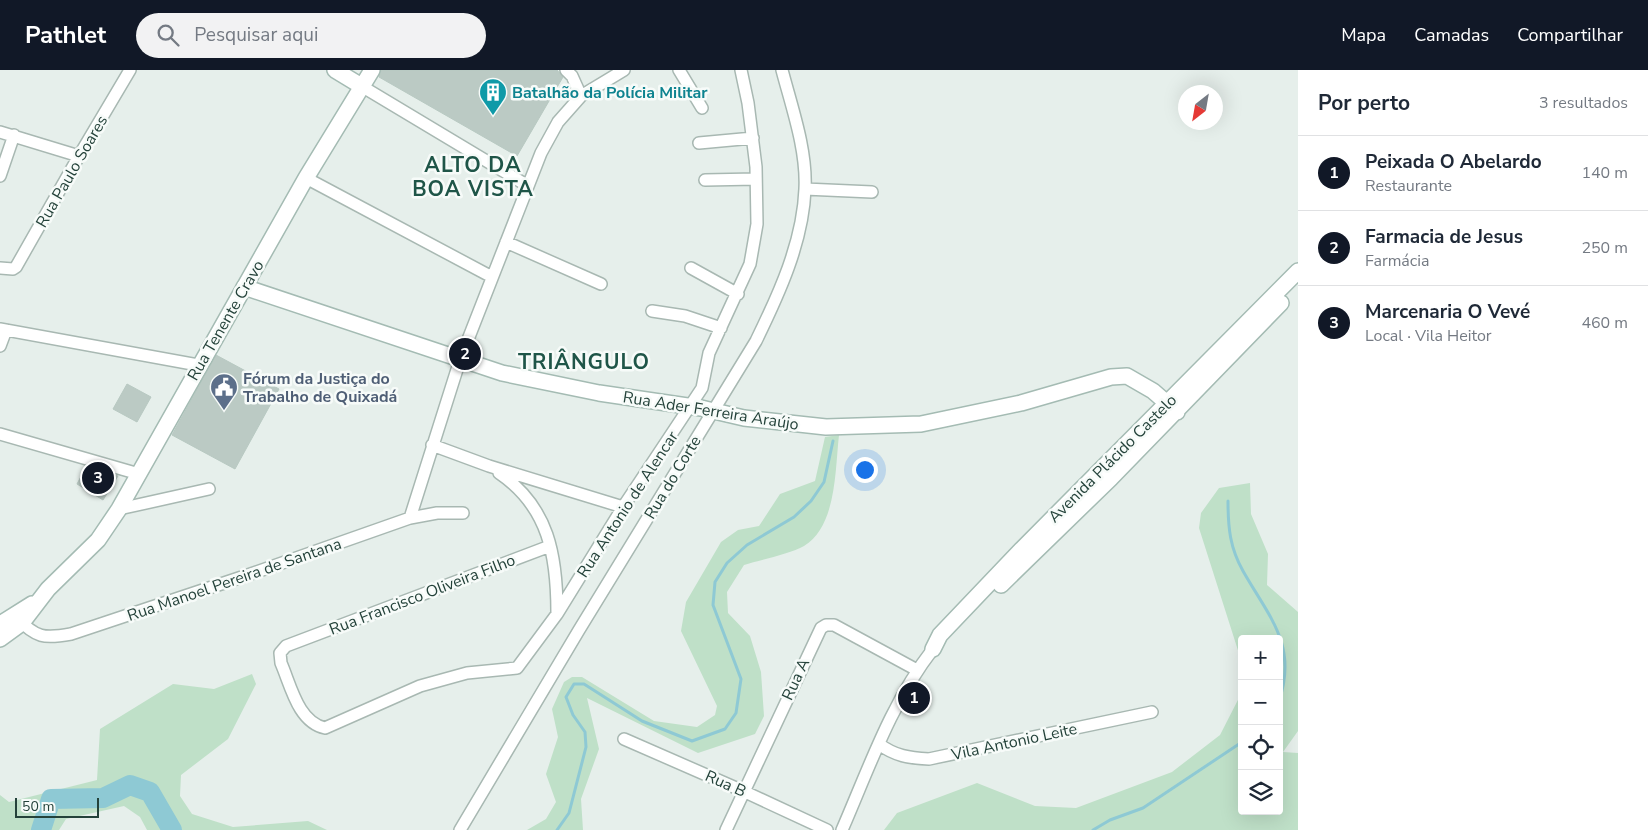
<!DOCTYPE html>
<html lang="pt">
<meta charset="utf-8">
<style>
body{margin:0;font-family:"Nunito Sans",sans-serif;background:#f2f2f3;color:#1f2937}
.controls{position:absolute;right:15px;bottom:15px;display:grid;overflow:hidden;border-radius:5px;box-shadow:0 5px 20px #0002}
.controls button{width:45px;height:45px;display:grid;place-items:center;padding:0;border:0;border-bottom:1px solid #e0e1e3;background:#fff;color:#1f2937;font:25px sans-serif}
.compass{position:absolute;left:1178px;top:15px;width:45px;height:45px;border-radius:50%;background:#fff;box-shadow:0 5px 20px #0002;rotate:211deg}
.scale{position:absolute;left:15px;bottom:12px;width:84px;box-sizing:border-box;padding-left:5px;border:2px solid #24423a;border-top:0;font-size:14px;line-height:18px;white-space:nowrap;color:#24423a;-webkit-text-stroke:4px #f7fbf9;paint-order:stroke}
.you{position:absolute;left:864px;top:399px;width:18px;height:18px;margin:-12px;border:4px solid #fff;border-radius:50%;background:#1a73e8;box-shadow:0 0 0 8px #1a73e833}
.badge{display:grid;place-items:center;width:32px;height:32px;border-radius:50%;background:#111827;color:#fff;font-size:16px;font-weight:700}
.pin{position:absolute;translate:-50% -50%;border:2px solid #fff;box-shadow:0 1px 5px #0006}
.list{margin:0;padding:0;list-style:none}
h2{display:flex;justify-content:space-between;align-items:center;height:65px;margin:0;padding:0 20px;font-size:21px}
h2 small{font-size:16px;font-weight:400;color:#747a83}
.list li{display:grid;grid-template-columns:32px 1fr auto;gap:15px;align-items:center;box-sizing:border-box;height:75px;padding:0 20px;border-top:1px solid #e0e1e3}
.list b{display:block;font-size:19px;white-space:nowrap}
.list p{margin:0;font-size:16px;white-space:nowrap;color:#747a83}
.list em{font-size:16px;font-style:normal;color:#747a83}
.icon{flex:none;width:28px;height:28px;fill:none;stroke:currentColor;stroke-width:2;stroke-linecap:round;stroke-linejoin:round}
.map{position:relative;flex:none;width:1298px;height:760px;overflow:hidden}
header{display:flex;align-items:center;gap:30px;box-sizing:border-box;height:70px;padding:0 25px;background:#111827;color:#fff}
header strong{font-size:24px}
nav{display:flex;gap:28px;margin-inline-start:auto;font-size:18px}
.search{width:350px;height:45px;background:#f2f2f3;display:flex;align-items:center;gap:12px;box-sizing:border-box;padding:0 18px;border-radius:28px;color:#747a83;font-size:19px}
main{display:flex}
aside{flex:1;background:#fff}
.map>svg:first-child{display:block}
.green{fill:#bfe0c8}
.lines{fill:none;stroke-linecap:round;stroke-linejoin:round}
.stream{stroke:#8ec9d4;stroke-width:3}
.river{stroke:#8ec9d4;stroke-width:20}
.building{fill:#bbcac4;stroke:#b8c9c2}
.street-casing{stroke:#a8b8b2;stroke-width:14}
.secondary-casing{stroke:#a4bbb3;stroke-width:18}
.street{stroke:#fff;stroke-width:11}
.secondary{stroke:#fff;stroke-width:15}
.labels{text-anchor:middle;stroke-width:5;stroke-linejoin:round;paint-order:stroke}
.culture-label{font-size:16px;font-weight:bold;fill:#0d838f;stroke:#f7fbf9;text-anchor:start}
.street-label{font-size:16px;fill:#24423a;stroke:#f7fbf9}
.service-label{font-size:16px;font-weight:bold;fill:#4e5e75;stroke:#f7fbf9;text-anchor:start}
.district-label{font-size:21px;font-weight:bold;letter-spacing:1px;fill:#1f5548;stroke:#f7fbf9}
</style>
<header>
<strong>Pathlet</strong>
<div class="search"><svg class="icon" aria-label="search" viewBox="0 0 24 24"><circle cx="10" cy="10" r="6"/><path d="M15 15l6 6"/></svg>Pesquisar aqui</div>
<nav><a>Mapa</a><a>Camadas</a><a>Compartilhar</a></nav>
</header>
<main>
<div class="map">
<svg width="1298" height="760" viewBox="0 0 1298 760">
<rect width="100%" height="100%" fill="#e6efeb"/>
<!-- green -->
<path class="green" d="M839 365C835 399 837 456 804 476 790 484 760 490 744 495L727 522 728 543 750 566 761 602 764 646 755 664 698 683 587 628 599 679 581 729 583 760H527L546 749 556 732 546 704 558 667 552 639 564 612 572 607H582L654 651 697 657 715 645 717 636 681 561 686 532 721 472 738 460 759 456 780 424 815 411 825 367Z
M1250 413 1251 444 1268 484 1267 515 1298 542V661L1283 682 1298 683V760H884L897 743 977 713 1035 736 1076 738 1172 702 1220 665 1242 622V741H1279V569H1242V593L1199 458 1201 443 1219 418Z
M252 604 256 614 228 669 181 705 180 726 192 744 233 757 308 751 327 760H147L140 747 124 736 66 749 59 760H0V725L9 732 97 710 100 659 173 614 214 619Z"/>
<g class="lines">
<!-- stream -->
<path class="stream" d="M1228 431C1228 458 1230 478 1243 501 1269 547 1298 575 1279 631
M557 760 569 743 586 677 585 662 573 645 566 627 574 614H584L642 651 692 671 725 659 736 643 741 609 713 535 715 512 727 493 747 475 794 447 811 431 824 412 833 371
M1093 760 1110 750 1143 738 1242 672"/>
<!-- river -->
<path class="river" d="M41 760 51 729 103 728 130 715 150 722 172 760"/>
</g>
<!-- building -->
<path class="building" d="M381 0H557L563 7 517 86 379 7Z
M216 285 279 319 235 399 172 365Z
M127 314 151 327 137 352 113 339Z
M86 397 118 406 103 430 77 414Z"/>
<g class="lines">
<!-- street casing -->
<g class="street-casing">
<path id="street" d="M566 0 572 6 581 26
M679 0 702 38
M363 17 528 116
M0 62 79 86
M699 73 753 68
M0 106 14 65
M306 108 492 207
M705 110 756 109
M805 119 872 122
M506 172 601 214
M0 198 13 199 16 197 79 86 130 0
M691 198 738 224
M652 241 685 246 721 258
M0 259 198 295
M0 276 6 260
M0 364 139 404
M432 375 489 396 623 437
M499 403C549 437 557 486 557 543
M119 439 209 419
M410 448 460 290 541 83 558 52 581 26 624 0
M550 476 286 576 280 583 281 593C291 616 298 652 325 658L420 616 467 603 517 598 557 544 623 437 702 318 709 283 750 194 757 154 756 97 748 33 741 0
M16 547C36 568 44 569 71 564L245 506 410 448 437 443H463
M624 669 743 721 827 760
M879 674C895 686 909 688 929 689L1152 642
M460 760 579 560 756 271C779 224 803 172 805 119 807 80 792 38 782 0
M726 760 821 558 826 555H834L917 600
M842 760C869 698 891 633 933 579"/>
</g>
<!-- secondary casing -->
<g class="secondary-casing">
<path id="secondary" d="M335 0 363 17
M244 217 502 303 599 323 701 338 744 348 826 357 921 354 1021 333 1111 307 1127 306 1153 321 1177 342
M1001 515 1111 408 1281 233
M0 554 32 534
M0 569 22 553 48 519 98 470 119 439 306 108 372 0
M933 579 940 565 1021 480 1298 201"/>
</g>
<!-- street -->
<use href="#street" class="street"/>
<!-- secondary -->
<use href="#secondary" class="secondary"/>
</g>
<!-- icons -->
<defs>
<g id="building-pin" transform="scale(1.4375)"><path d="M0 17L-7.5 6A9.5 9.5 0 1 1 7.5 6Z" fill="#0f9aa8" stroke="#f7fbf9"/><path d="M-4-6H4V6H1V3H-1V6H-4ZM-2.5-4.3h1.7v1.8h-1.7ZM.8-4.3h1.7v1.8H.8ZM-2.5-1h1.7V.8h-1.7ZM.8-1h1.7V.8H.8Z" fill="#fff"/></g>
<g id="civic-pin" transform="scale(1.4375)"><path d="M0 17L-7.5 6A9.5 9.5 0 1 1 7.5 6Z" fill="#5c6f8a" stroke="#f7fbf9"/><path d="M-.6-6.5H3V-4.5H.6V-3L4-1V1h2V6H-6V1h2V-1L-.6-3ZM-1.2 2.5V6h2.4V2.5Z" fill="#fff"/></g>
</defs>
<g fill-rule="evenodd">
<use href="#building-pin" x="493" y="22"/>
<use href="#civic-pin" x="224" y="317"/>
</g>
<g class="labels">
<!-- culture labels -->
<g class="culture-label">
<text x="512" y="28">Batalhão da Polícia Militar</text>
</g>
<!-- street labels -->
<g class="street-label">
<text transform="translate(71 101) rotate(-60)" y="6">Rua Paulo Soares</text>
<text transform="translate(225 250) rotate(-60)" y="6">Rua Tenente Cravo</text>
<text transform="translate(711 340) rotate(9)" y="6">Rua Ader Ferreira Araújo</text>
<text transform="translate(1112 388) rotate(-45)" y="6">Avenida Plácido Castelo</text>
<text transform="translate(672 407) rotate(-59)" y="6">Rua do Corte</text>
<text transform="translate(627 434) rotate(-57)" y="6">Rua Antonio de Alencar</text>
<text transform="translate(234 509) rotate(-19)" y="6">Rua Manoel Pereira de Santana</text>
<text transform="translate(422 524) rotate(-21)" y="6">Rua Francisco Oliveira Filho</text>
<text transform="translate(795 609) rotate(-65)" y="6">Rua A</text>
<text transform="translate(1014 671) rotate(-12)" y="6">Vila Antonio Leite</text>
<text transform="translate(726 713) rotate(24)" y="6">Rua B</text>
</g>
<!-- service labels -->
<g class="service-label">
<text x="243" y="314">Fórum da Justiça do<tspan x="243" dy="18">Trabalho de Quixadá</tspan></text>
</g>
<!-- district labels -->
<g class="district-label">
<text x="473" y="102">ALTO DA<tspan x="473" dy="24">BOA VISTA</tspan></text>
<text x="584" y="299">TRIÂNGULO</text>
</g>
</g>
</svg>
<div class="controls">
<button>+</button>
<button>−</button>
<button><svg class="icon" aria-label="locate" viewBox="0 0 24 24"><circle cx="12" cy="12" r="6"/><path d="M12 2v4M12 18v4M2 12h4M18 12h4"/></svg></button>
<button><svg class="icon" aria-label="layers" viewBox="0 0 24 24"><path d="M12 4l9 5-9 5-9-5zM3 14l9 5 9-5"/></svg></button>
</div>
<svg class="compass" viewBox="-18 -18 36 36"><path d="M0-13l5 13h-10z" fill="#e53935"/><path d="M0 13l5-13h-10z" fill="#747a83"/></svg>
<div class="scale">50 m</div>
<div class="you"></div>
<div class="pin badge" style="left:914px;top:628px">1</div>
<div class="pin badge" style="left:465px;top:284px">2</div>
<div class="pin badge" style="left:98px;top:408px">3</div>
</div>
<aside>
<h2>Por perto<small>3 resultados</small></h2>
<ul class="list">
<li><span class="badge">1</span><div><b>Peixada O Abelardo</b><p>Restaurante</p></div><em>140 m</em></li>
<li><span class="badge">2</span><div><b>Farmacia de Jesus</b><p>Farmácia</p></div><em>250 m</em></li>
<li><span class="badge">3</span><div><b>Marcenaria O Vevé</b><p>Local · Vila Heitor</p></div><em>460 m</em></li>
</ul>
</aside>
</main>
